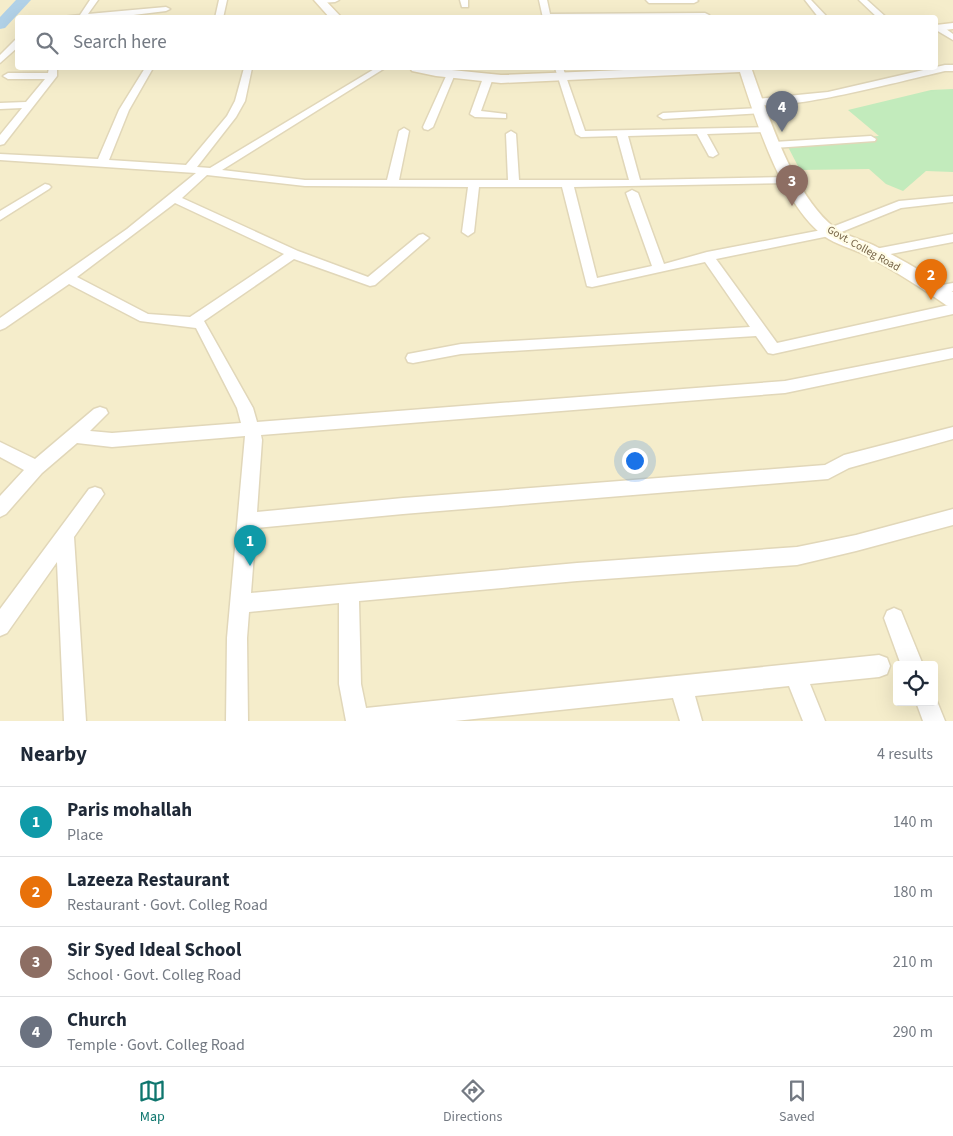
<!DOCTYPE html>
<meta charset="utf-8">
<style>
body{margin:0;font-family:"Source Sans 3",sans-serif;background:#f6f6f7;color:#1f2937}
.controls{position:absolute;right:15px;bottom:15px;display:grid;overflow:hidden;border-radius:5px;box-shadow:0 5px 20px #0002}
.controls button{width:45px;height:45px;display:grid;place-items:center;padding:0;border:0;border-bottom:1px solid #e0e1e3;background:#fff;color:#1f2937;font:25px sans-serif}
.you{position:absolute;left:634px;top:460px;width:18px;height:18px;margin:-12px;border:4px solid #fff;border-radius:50%;background:#1a73e8;box-shadow:0 0 0 8px #1a73e833}
.badge{display:grid;place-items:center;width:32px;height:32px;border-radius:50%;background:#0f766e;color:#fff;font-size:16px;font-weight:700}
.pin{position:absolute;translate:-50% -41px;filter:drop-shadow(0 1px 2px #0008)}
.pin::after{content:'';position:absolute;top:26px;width:18px;height:15px;background:inherit;clip-path:polygon(0 0,100% 0,50% 100%)}
.list{margin:0;padding:0;list-style:none}
h2{display:flex;justify-content:space-between;align-items:center;height:65px;margin:0;padding:0 20px;font-size:21px}
h2 small{font-size:16px;font-weight:400;color:#747a83}
.list li{display:grid;grid-template-columns:32px 1fr auto;gap:15px;align-items:center;box-sizing:border-box;height:70px;padding:0 20px;border-top:1px solid #e0e1e3}
.list b{display:block;font-size:19px;white-space:nowrap}
.list p{margin:0;font-size:16px;white-space:nowrap;color:#747a83}
.list em{font-size:16px;font-style:normal;color:#747a83}
.icon{flex:none;width:28px;height:28px;fill:none;stroke:currentColor;stroke-width:2;stroke-linecap:round;stroke-linejoin:round}
.map{position:relative;flex:none;width:953px;height:721px;overflow:hidden}
.search{position:absolute;background:#fff;box-shadow:0 5px 20px #0002;left:15px;right:15px;top:15px;height:55px;display:flex;align-items:center;gap:12px;box-sizing:border-box;padding:0 18px;border-radius:5px;color:#747a83;font-size:19px}
.sheet{height:345px;background:#fff}
nav{display:flex;justify-content:space-around;align-items:center;box-sizing:border-box;height:70px;border-top:1px solid #e0e1e3;background:#fff;font-size:14px;color:#747a83}
nav a{display:grid;justify-items:center;gap:2px}
nav .on{color:#0f766e}
.map>svg:first-child{display:block}
.residential{fill:#f5edcb;fill-rule:evenodd}
.green{fill:#c2ebbc}
.lines{fill:none;stroke-linecap:round;stroke-linejoin:round}
.river{fill:#b1d1e7;fill-rule:evenodd}
.street-casing{stroke:#e1d7b9;stroke-width:3}
.secondary-casing{stroke:#e4d7b4;stroke-width:3}
.street{fill:#fff;fill-rule:evenodd}
.secondary{fill:#fff;fill-rule:evenodd}
.labels{text-anchor:middle;stroke-width:4.5;stroke-linejoin:round;paint-order:stroke}
.far-street-label{font-size:11px;fill:#746245;stroke:#fffce5}
</style>
<div class="map">
<svg width="953" height="721" viewBox="0 0 953 721">
<rect width="100%" height="100%" fill="#fdfadd"/>
<!-- residential -->
<path class="residential" d="M0 0H953V721H0ZM18 18H936V68H18ZM897 665H934V702H897Z"/>
<!-- green -->
<path class="green" d="M953 89V172L926 171 903 191 886 184 869 169 800 170 786 143 879 136 848 110 931 90Z"/>
<g class="lines">
<!-- river -->
<path class="river" d="M16 0H31L5 28 0 29V17Z"/>
<!-- street casing -->
<g class="street-casing">
<path id="street" d="M90 0H98L88 14 166 7 170 9 166 11 117 17 53 18 80 15Z
M219 0H227L223 18H215Z
M317 0H339L335 2 320 3Z
M460 0H468V7H462Z
M539 0H547L550 14 705 13 709 15 705 17 543 18Z
M646 0H697L698 1 694 3H649Z
M805 0H811L828 18H819Z
M859 0H867L887 18H878Z
M936 26H942L953 34V40L936 30Z
M15 40H18V47L0 63V55Z
M945 65H953V71H945C917 77 769 117 751 102L756 99 828 92Z
M49 68H57V76L4 144 0 145V135L22 108 0 109V103L26 102 45 79H8L3 76 8 73H48Z
M145 68H153L129 110 109 160 186 165 227 116 235 101 244 68H252L245 101 236 117 197 167 210 168 376 68H385L222 170 305 180H387L399 131 404 128 409 131 399 180H508L506 134 511 131 516 134 519 180H629L617 136 581 137 576 134 555 68H563L585 131 771 127 772 129 767 132 707 134 718 154 713 157 709 156 697 134 628 136 640 180 790 177 796 180 790 183 574 187 597 278 652 266 626 193 632 190 638 193 664 264 707 252 827 229 899 201 953 196V202L901 208 834 235 716 259 777 343 953 304V314L773 354 768 353 756 336 461 354 413 363 408 362 406 358 408 354 461 344 750 327 705 262 592 287 587 286 562 187H479L474 232 468 236 462 232 468 187 305 186 207 175 182 198 298 251 368 277 419 235 423 234 429 238 375 285 370 286 294 259 204 321 253 408 257 422 785 381 953 348V358L785 393 261 435 262 440 257 512 403 498 825 465 844 455 953 427V439L849 468 828 479 403 514 256 528 251 593 577 563 797 547 856 535 953 509V525L856 551 797 565 577 581 359 601 361 684 366 708 879 655 887 658 890 666 887 674 879 677 810 684 825 721H803L789 686 695 696 702 721H680L673 698 455 721H346L339 684V603L249 612 247 638 248 721H226L227 638 245 436 112 447 77 443 42 473 6 514 0 517V496L24 470 0 457V442L35 459 94 409 100 407 106 409 108 413 90 431 112 433 241 423 237 408 196 328 140 321 69 284 5 328 0 330V318L127 229 196 173 0 160V154L98 159 119 110ZM175 203 284 254 190 317 148 314 77 277Z
M451 71 455 74 433 127 428 130 424 129 423 127 447 74Z
M488 75 493 78 481 111 506 114V118L475 117 470 114 483 78Z
M760 108 765 111 763 113 663 119 658 116 663 113Z
M871 136 876 139 875 141 774 148 769 145 774 142Z
M45 184 49 185 51 187 49 189 0 220V211Z
M953 234V242L875 257 869 253 875 249Z
M953 283V291L937 294 932 293 930 290 932 287Z
M95 487 101 489 104 494 74 537 86 721H64L57 562 7 633 0 636V609L89 489Z
M894 608 901 611 923 665H901L884 618 887 611Z
M934 694 945 721H923L916 702H934Z"/>
</g>
<!-- secondary casing -->
<g class="secondary-casing">
<path id="secondary" d="M314 0H325L342 18H330Z
M953 23V29L936 31V25Z
M410 68H432L501 75 673 68H753L752 70C769 118 794 196 835 228 847 237 864 240 877 247 903 260 929 275 953 292V307L946 305C920 287 894 270 865 255 852 248 836 245 824 236 782 205 756 121 740 72L501 83 436 76 412 71Z"/>
</g>
<!-- street -->
<use href="#street" class="street"/>
<!-- secondary -->
<use href="#secondary" class="secondary"/>
</g>
<g class="labels">
<!-- far-street labels -->
<g class="far-street-label">
<text transform="translate(864 248) rotate(29)" y="4">Govt. Colleg Road</text>
</g>
</g>
</svg>
<div class="controls">
<button><svg class="icon" aria-label="locate" viewBox="0 0 24 24"><circle cx="12" cy="12" r="6"/><path d="M12 2v4M12 18v4M2 12h4M18 12h4"/></svg></button>
</div>
<div class="you"></div>
<div class="pin badge" style="left:250px;top:566px;background:#0f9aa8">1</div>
<div class="pin badge" style="left:931px;top:300px;background:#e8710a">2</div>
<div class="pin badge" style="left:792px;top:206px;background:#8d6e63">3</div>
<div class="pin badge" style="left:782px;top:132px;background:#6b7280">4</div>
<div class="search"><svg class="icon" aria-label="search" viewBox="0 0 24 24"><circle cx="10" cy="10" r="6"/><path d="M15 15l6 6"/></svg>Search here</div>
</div>
<section class="sheet">
<h2>Nearby<small>4 results</small></h2>
<ul class="list">
<li><span class="badge" style="background:#0f9aa8">1</span><div><b>Paris mohallah</b><p>Place</p></div><em>140 m</em></li>
<li><span class="badge" style="background:#e8710a">2</span><div><b>Lazeeza Restaurant</b><p>Restaurant · Govt. Colleg Road</p></div><em>180 m</em></li>
<li><span class="badge" style="background:#8d6e63">3</span><div><b>Sir Syed Ideal School</b><p>School · Govt. Colleg Road</p></div><em>210 m</em></li>
<li><span class="badge" style="background:#6b7280">4</span><div><b>Church</b><p>Temple · Govt. Colleg Road</p></div><em>290 m</em></li>
</ul>
</section>
<nav>
<a class="on"><svg class="icon" aria-label="map" viewBox="0 0 24 24"><path d="M3 6l6-2 6 2 6-2v14l-6 2-6-2-6 2zM9 4v14M15 6v14"/></svg>Map</a>
<a><svg class="icon" aria-label="directions" viewBox="0 0 24 24"><path d="M12 3l9 9-9 9-9-9zM9 14v-3h6M13 9l2 2-2 2"/></svg>Directions</a>
<a><svg class="icon" aria-label="saved" viewBox="0 0 24 24"><path d="M7 4h10v16l-5-4-5 4z"/></svg>Saved</a>
</nav>
